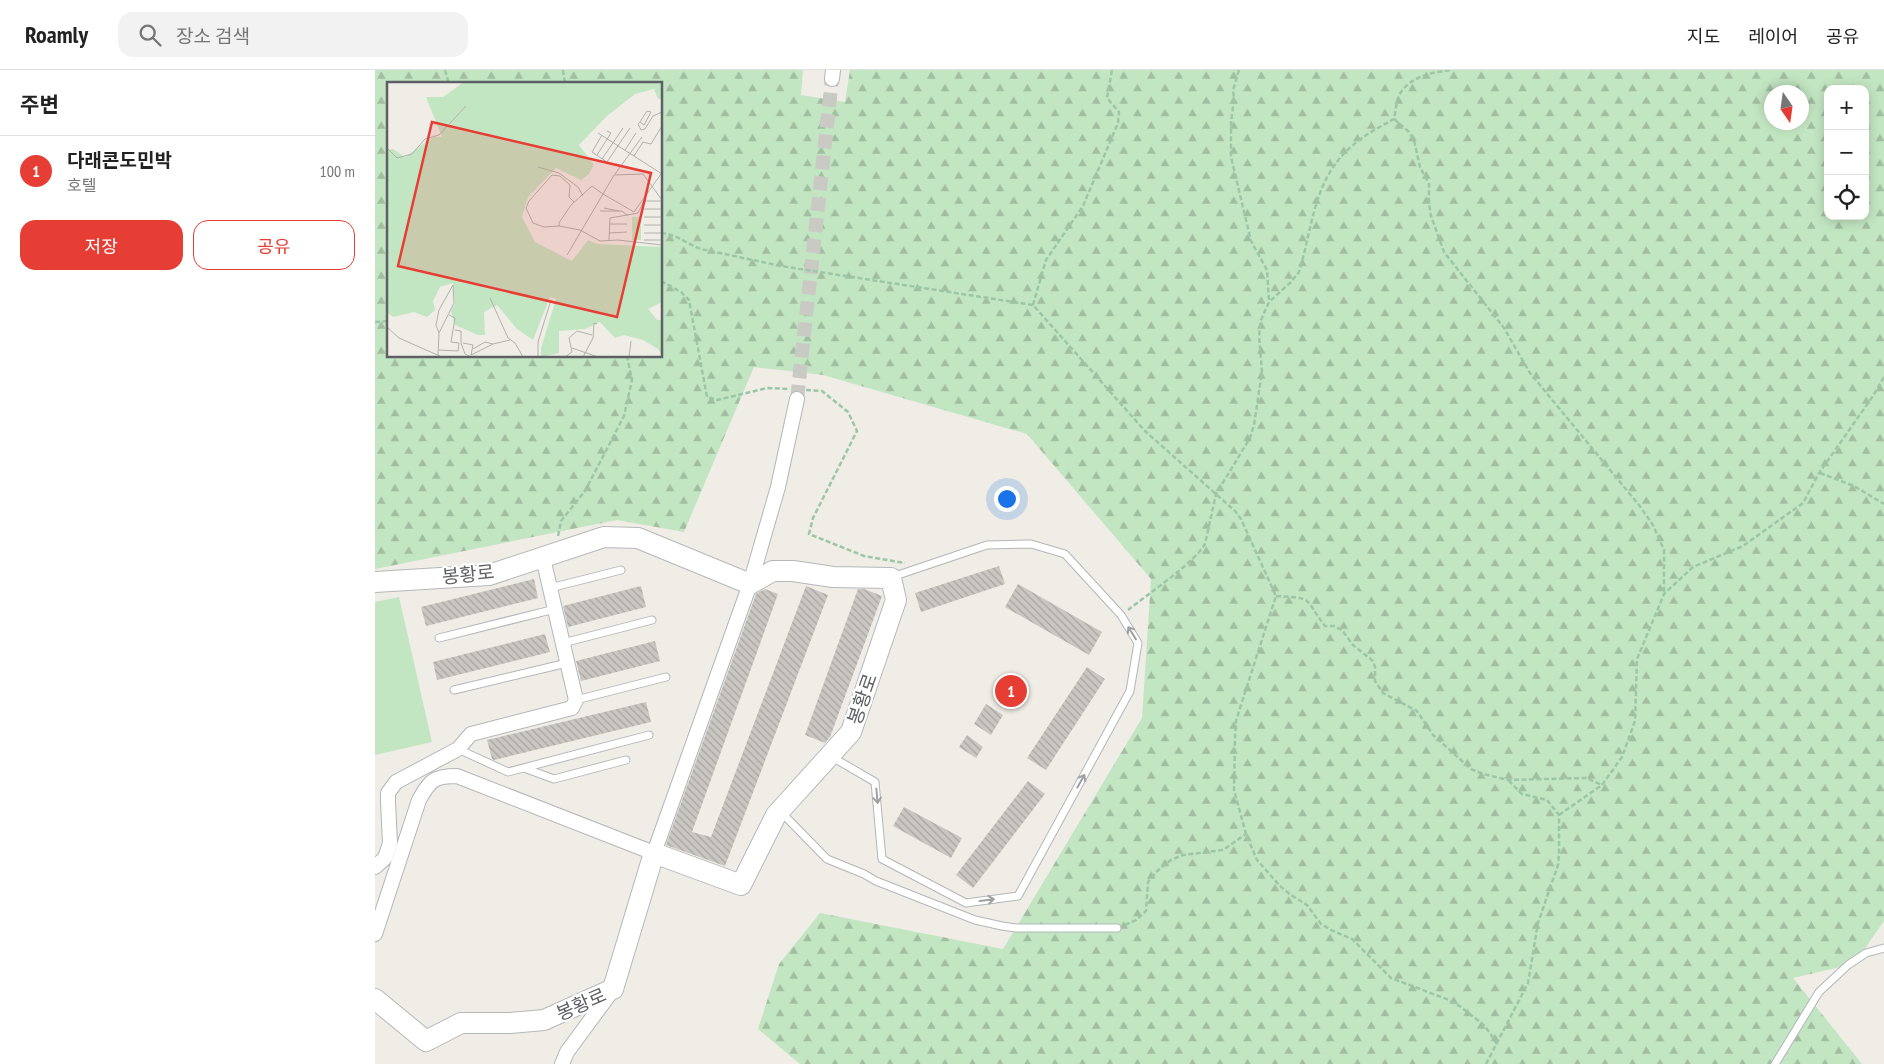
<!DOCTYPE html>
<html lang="ko">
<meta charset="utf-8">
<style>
body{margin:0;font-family:"PT Sans Narrow","Noto Sans KR",sans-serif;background:#f2f2f2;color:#222}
.controls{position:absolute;right:15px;top:15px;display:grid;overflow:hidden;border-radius:10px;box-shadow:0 2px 12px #0003}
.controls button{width:45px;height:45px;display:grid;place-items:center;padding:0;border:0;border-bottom:1px solid #e0e0e0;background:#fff;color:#222;font:25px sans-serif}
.compass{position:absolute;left:1389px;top:15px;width:45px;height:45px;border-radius:50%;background:#fff;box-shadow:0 2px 12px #0003;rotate:167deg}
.you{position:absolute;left:631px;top:428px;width:18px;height:18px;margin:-12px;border:4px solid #fff;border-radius:50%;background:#1a73e8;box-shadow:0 0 0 8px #1a73e833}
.badge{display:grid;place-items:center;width:32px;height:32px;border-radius:50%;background:#e63e34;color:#fff;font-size:16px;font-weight:700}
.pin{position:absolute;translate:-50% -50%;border:2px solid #fff;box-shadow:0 1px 5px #0006}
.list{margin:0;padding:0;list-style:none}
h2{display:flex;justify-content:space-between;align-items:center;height:65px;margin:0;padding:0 20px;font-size:21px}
h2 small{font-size:16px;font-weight:400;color:#767676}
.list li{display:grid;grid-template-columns:32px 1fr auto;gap:15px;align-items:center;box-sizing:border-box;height:70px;padding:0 20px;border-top:1px solid #e0e0e0}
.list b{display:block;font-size:19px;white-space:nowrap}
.list p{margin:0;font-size:16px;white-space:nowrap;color:#767676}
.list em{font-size:16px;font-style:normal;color:#767676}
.actions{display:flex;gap:10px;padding:15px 20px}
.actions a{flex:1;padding:11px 0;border:1px solid #e63e34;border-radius:15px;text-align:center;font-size:18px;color:#e63e34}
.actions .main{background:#e63e34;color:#fff}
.icon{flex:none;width:28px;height:28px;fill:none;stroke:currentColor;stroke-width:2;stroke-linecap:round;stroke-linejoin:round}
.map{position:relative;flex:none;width:1509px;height:994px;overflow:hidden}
header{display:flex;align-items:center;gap:30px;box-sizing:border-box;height:70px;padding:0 25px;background:#fff;border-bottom:1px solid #e0e0e0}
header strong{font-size:24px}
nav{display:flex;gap:28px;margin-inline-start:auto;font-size:18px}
.search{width:350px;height:45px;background:#f2f2f2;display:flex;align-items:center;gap:12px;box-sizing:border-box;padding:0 18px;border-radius:15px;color:#767676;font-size:19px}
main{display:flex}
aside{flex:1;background:#fff}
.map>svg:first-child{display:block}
.green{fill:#c3e6c2}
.forest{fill:url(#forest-firs);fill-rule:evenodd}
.building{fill:url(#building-back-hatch)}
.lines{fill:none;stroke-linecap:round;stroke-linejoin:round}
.street-tunnel{stroke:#cacac5;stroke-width:14;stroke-dasharray:14 7;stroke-linecap:butt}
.lane-casing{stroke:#b3b6ba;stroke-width:9}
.street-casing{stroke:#b3b6ba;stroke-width:16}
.secondary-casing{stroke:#b4b8bc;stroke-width:22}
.path{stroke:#9cc7a7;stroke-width:2.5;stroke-dasharray:5 2.5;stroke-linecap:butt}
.lane{stroke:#fff;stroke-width:7}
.street{stroke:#fff;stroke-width:14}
.secondary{stroke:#fff;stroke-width:20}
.oneway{stroke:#9ea0a3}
.labels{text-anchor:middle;stroke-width:4.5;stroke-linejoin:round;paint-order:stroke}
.street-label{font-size:19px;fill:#5d6165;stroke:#fff}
.inset-road{fill:none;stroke:#b1b1ae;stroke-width:1}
.view{fill:#e63e34;fill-opacity:0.15;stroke:#e63e34;stroke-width:2.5}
.inset-edge{fill:none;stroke:#5d6165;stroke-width:2.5}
</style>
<header>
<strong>Roamly</strong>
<div class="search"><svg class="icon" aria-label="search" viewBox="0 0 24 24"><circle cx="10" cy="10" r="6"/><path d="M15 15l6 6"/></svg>장소 검색</div>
<nav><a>지도</a><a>레이어</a><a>공유</a></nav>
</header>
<main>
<aside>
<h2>주변<small></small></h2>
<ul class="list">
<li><span class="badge">1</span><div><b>다래콘도민박</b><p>호텔</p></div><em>100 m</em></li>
</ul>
<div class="actions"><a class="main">저장</a><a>공유</a></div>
</aside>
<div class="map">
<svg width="1509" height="994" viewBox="0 0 1509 994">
<defs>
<pattern id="forest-firs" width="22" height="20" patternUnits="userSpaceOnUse" patternTransform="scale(1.25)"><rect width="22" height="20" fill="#c3e6c2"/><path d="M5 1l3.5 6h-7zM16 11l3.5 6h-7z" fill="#a2bea1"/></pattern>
<pattern id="building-back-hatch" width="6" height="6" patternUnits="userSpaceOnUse" patternTransform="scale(1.25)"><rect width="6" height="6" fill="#cac7c2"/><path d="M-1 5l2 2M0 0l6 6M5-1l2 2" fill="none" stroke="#a7a5a1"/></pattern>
</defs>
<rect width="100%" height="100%" fill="#efede5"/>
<!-- green -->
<path class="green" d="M24 527 57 672 0 685V532Z"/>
<!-- forest -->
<path class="forest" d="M0 0H428L426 25 470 32 475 0H1509V851L1479 894 1418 908 1487 994H425L383 959 404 894 445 843 628 879 767 648 776 509 652 364 448 305 379 297 309 462 242 450 0 499ZM14 14H286V286H14ZM1453 19H1490V146H1453ZM1396 22H1426V52H1396Z"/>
<!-- building -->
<path class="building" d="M624 496 630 514 546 542 540 523Z
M159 509 163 528 51 556 46 537Z
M643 514 727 562 714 585 630 537Z
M266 516 271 537 193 557 188 536Z
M431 516 453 525 350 796 291 775 381 524 390 519 403 524 317 762 336 767Z
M483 519H489L507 526 455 667 450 673 430 665Z
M170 564 175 582 62 610 58 592Z
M280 571 285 591 206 611 201 591Z
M712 597 730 609 671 700 652 688Z
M271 632 276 652 119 690 117 689 112 670Z
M611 634 628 645 616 665 599 654Z
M592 665 608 677 601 688 584 677Z
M653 711 670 724 598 818 581 805Z
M529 737 587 768 576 788 518 756Z"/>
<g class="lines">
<!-- street-tunnel -->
<path class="street-tunnel" d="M422 329 457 9"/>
<!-- lane casing -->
<g class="lane-casing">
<path id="lane" d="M175 518 246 500
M64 568 180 539
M188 573 277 550
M79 620 192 593
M201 630 291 607
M83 679 133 702 274 665
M457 687 500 712 507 789 591 833 643 826 755 621 763 573 746 545 690 484 656 474 612 475 517 507
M149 698 179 709 251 690
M405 741 452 789 489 804 501 811 600 850 627 856 641 858H742
M1400 994 1444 922 1473 895 1491 883 1509 878"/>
</g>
<!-- street casing -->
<g class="street-casing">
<path id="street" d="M457 9 458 0
M0 797 10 788 15 773 13 732V723L21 712 83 679 96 664 197 638 201 630 168 488
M0 864 44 730C55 710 59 706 82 706L279 783 375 514 403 417 422 329
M187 994 192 982 237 921"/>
</g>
<!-- secondary casing -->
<g class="secondary-casing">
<path id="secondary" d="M0 512 114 505 229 467 263 468 375 514 398 501H418L458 507 516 508 521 530 476 662 401 745 366 815 279 783 238 919 169 950 135 953H86L51 971 0 929"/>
</g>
<!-- path -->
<path class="path" d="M70 0 74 14
M188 0 190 14
M864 0 858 20 859 30 856 52V87L876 171 892 200 894 232
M1019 49 1033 61 1039 70 1045 97 1054 114V133L1056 146 1069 182 1129 258 1155 303 1264 435 1278 455 1289 480V524
M286 163C301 164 312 174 326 179L406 196 658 235 770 361 860 441 866 449 901 526 866 635 861 651 860 667 859 720 871 764 882 790 906 817 916 825 932 835 946 854 956 860 977 869 1016 908 1074 930 1086 937 1110 956 1122 974
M286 211 306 222 314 230 332 327 342 330 392 318 415 319
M658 235 671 190 708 136 743 53 744 42 732 28 737 0
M0 252 14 251
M431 320 447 321 473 342 482 361 438 448 434 464 489 486 530 493
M1445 403 1479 416 1509 434
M183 466 186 451 210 421 249 346 257 310 252 286
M901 526C941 528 928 528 950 556H959L967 560 978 575 998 591 1000 597V611L1008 623 1042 641 1058 665 1096 699 1108 704 1133 710 1211 708 1227 715
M753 540C773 524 818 494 830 474L841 424 875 368 879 355 887 301 884 266 886 250 894 232 916 212 924 202C938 157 938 109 977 76 989 65 1005 57 1019 49 1021 40 1021 29 1026 22 1037 6 1059 2 1076 0
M1184 745 1227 715 1247 687 1260 651 1262 589 1289 524 1318 497 1368 476 1428 433 1444 403 1498 326 1509 307
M750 855 761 850 771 841 773 812 781 802 796 790 808 785 848 780 871 764
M1111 994 1153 913 1163 853 1183 795 1184 784V745L1172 730 1147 724 1134 711"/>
<!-- lane -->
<use href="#lane" class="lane"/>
<!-- street -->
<use href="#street" class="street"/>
<!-- secondary -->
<use href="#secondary" class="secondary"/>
</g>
<!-- one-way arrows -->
<defs><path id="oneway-shaft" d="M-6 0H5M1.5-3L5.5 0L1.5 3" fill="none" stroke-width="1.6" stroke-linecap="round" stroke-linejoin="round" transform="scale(1.25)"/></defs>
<g class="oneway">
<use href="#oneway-shaft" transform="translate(757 563) rotate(-122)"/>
<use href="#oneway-shaft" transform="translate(706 711) rotate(-61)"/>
<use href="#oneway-shaft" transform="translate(502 726) rotate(85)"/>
<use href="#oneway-shaft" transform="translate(612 830) rotate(-7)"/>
</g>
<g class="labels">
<!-- street labels -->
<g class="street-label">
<text transform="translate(93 504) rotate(-6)" y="7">봉황로</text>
<text transform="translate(487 629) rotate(-71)" y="7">봉황로</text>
<text transform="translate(206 934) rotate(-24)" y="7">봉황로</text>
</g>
</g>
<!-- overview -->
<g transform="translate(12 12)">
<rect width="275" height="275" fill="#efede5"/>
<path d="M245 135H254V158H245Z" fill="#c3e6c2"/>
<path d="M77 0H275V17H271L267 7 248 12 220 34 192 63 207 83 202 92 194 98 169 86 141 115 135 135 148 160 185 179 201 158 210 162 275 165V220L261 227 270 238H275V274L271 267 256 258 237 253 228 256 213 240 198 247 172 249V271L154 275V266L169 217 163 215 146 258 130 247 110 223 97 230 98 253H91L68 243 64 229 68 221 66 201 53 205 46 219 48 228 40 235 27 230 6 235 0 230V68L6 67 18 75 46 55H55L39 15H56Z" fill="#c3e6c2"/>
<path class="inset-road" d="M253 40 257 43 264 30 260 29 253 40 251 42 254 48 258 47 266 34 275 30M211 51 275 92M215 53 205 70 220 80 243 46M0 66 10 76 25 72 38 57 52 53 79 24M238 68 249 51M210 73 224 51 220 49M247 74 256 60 264 62 275 44M215 77 236 46M151 85 172 91 191 105 196 114M228 92 255 55M275 118 256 92 227 93 216 112 205 104 184 123 172 141V144L193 148 213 159 231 158 275 163M217 126 232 129M257 127H275M213 129H235L241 134M257 135H275M222 142H240M257 143H275M172 144 157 145 146 141 139 126 142 119 165 93 173 94 183 103 182 115 187 120M222 151 240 150M257 151H275M222 158 223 136 251 131 257 119H275M257 158H275M180 173 216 112 247 130 274 92M103 216 121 256 128 261 136 275M0 245 12 256 55 275M68 248 74 249V261L78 272 84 275M76 261 86 263 84 273 106 262M185 266 211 275M86 267 98 260 106 262 123 258M52 268 71 269 72 261 64 260 68 236 62 233M51 273 52 251 67 221 66 203 52 228 49 243 52 251M151 275V260L164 218M178 275 185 270 182 256 190 249 205 253M196 275 206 256 207 241 210 242M242 275 244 259"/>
<path class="view" d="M45 40 264 91 230 235 11 184Z"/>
<rect width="275" height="275" class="inset-edge"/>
</g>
</svg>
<div class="controls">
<button>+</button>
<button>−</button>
<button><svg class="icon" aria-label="locate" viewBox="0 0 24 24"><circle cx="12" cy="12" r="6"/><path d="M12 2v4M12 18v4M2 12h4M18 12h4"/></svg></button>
</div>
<svg class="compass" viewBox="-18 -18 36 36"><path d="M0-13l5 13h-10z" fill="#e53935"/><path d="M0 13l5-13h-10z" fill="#767676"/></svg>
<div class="you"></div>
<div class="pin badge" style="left:636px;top:621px">1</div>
</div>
</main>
